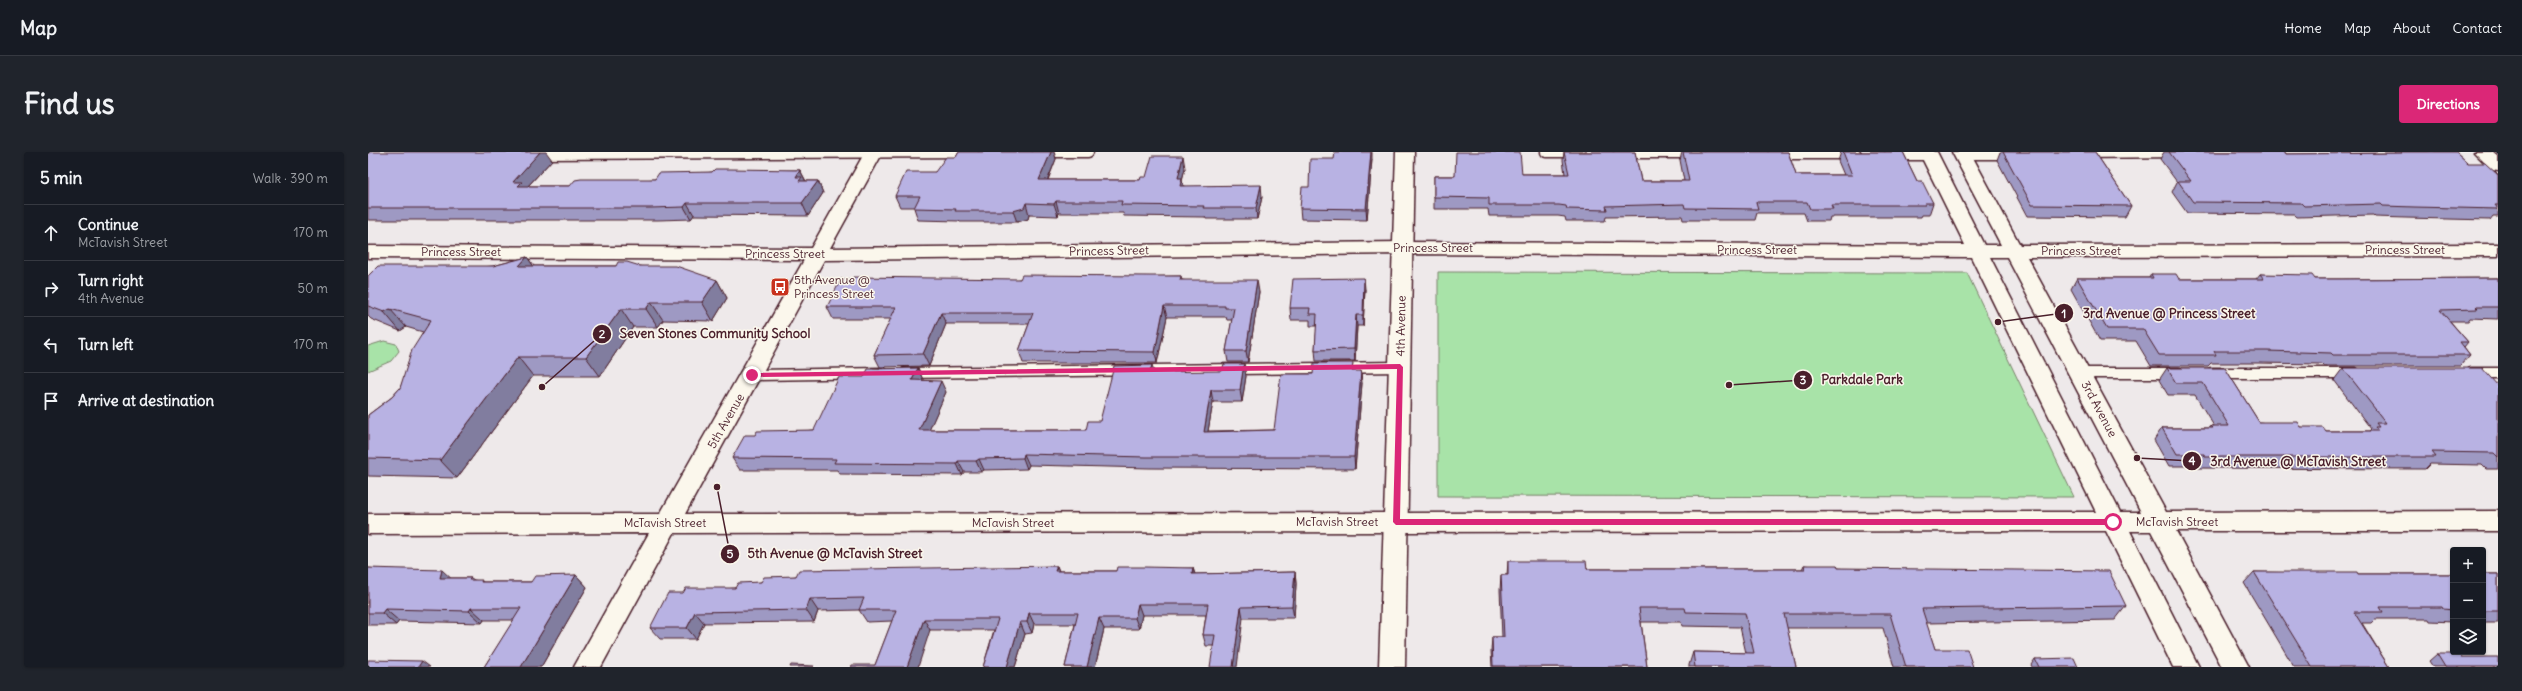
<!DOCTYPE html>
<meta charset="utf-8">
<style>
body{margin:0;font-family:Delius,sans-serif;background:#20242c;color:#f1f3f6}
.controls{position:absolute;right:12px;bottom:12px;display:grid;overflow:hidden;border-radius:4px;box-shadow:0 1px 3px #0004}
.controls button{width:36px;height:36px;display:grid;place-items:center;padding:0;border:0;border-bottom:1px solid #363941;background:#171b24;color:#f1f3f6;font:20px sans-serif}
.stop{position:absolute;width:12px;height:12px;margin:-9px;border:3px solid #db2777;border-radius:50%;background:#fff}
.stop.end{background:#db2777;border-color:#fff;box-shadow:0 1px 4px #0008}
.list{margin:0;padding:0;list-style:none}
h2{display:flex;justify-content:space-between;align-items:center;height:52px;margin:0;padding:0 16px;font-size:17px}
h2 small{font-size:13px;font-weight:400;color:#9ea1a6}
.list li{display:grid;grid-template-columns:26px 1fr auto;gap:12px;align-items:center;box-sizing:border-box;height:56px;padding:0 16px;border-top:1px solid #363941}
.list b{display:block;font-size:15px;white-space:nowrap}
.list p{margin:0;font-size:13px;white-space:nowrap;color:#9ea1a6}
.list em{font-size:13px;font-style:normal;color:#9ea1a6}
.icon{flex:none;width:22px;height:22px;fill:none;stroke:currentColor;stroke-width:2;stroke-linecap:round;stroke-linejoin:round}
.map{position:relative;flex:none;width:2130px;height:515px;overflow:hidden;border-radius:4px}
header{display:flex;align-items:center;gap:24px;box-sizing:border-box;height:56px;padding:0 20px;background:#171b24;border-bottom:1px solid #363941}
header strong{font-size:19px}
nav{display:flex;gap:22px;margin-inline-start:auto;font-size:14px}
.intro{display:flex;align-items:center;justify-content:space-between;box-sizing:border-box;height:96px;padding:0 24px}
h1{margin:0;font-size:28px}
.button{padding:10px 18px;border-radius:4px;background:#db2777;color:#fff;font-size:14px;font-weight:700}
main{display:flex;gap:24px;padding:0 24px}
aside{flex:1;background:#171b24;border-radius:4px;box-shadow:0 1px 3px #0004}
.map>svg:first-child{display:block}
.green{fill:#a8e3a8;stroke:#79816a}
.lines{fill:none;stroke-linecap:round;stroke-linejoin:round}
.service-casing{stroke:#4a1f2b;stroke-width:13}
.minor-casing{stroke:#4a1f2b;stroke-width:3}
.tertiary-casing{stroke:#4a1f2b;stroke-width:3}
.service{stroke:#fbf7ec;stroke-width:10}
.minor{fill:#fbf7ec;fill-rule:evenodd}
.tertiary{fill:#fbf7ec;fill-rule:evenodd}
.wall{fill:#9e99c3;stroke:#4a1f2b}
.shaded-wall{fill:#817d9f;stroke:#4a1f2b}
.building{fill:#b8b2e3;stroke:#4a1f2b}
.route{fill:#db2777}
.labels{text-anchor:middle;stroke-width:3;stroke-linejoin:round;paint-order:stroke}
.street-label{font-size:12px;fill:#4a1f2b;stroke:#fbf7ec}
.poi-label{font-size:12px;fill:#4a1f2b;stroke:#fbf7ec;text-anchor:start}
.leader{fill:none;stroke:#4a1f2b;stroke-width:1.5}
.callout-dot{fill:#4a1f2b;stroke:#fbf7ec;stroke-width:1.5}
.mark-label{font-size:12px;text-anchor:middle;font-weight:bold;fill:#fff}
.callout-label{font-size:13px;text-anchor:middle;font-weight:bold;fill:#4a1f2b;stroke:#fbf7ec;stroke-width:3;stroke-linejoin:round;paint-order:stroke}
</style>
<header>
<strong>Map</strong>
<nav><a>Home</a><a>Map</a><a>About</a><a>Contact</a></nav>
</header>
<div class="intro"><h1>Find us</h1><a class="button">Directions</a></div>
<main>
<aside>
<h2>5 min<small>Walk · 390 m</small></h2>
<ul class="list">
<li><svg class="icon" aria-label="ahead" viewBox="0 0 24 24"><path d="M12 20V5M6 11l6-6 6 6"/></svg><div><b>Continue</b><p>McTavish Street</p></div><em>170 m</em></li>
<li><svg class="icon" aria-label="right" viewBox="0 0 24 24"><path d="M7 20v-9h11M14 6l5 5-5 5"/></svg><div><b>Turn right</b><p>4th Avenue</p></div><em>50 m</em></li>
<li><svg class="icon" aria-label="left" viewBox="0 0 24 24"><path d="M17 20v-9H6M10 6l-5 5 5 5"/></svg><div><b>Turn left</b></div><em>170 m</em></li>
<li><svg class="icon" aria-label="arrive" viewBox="0 0 24 24"><path d="M6 21V4h12l-3 4 3 4H6"/></svg><div><b>Arrive at destination</b></div></li>
</ul>
</aside>
<div class="map">
<svg width="2130" height="515" viewBox="0 0 2130 515">
<rect width="100%" height="100%" fill="#eee9ea"/>
<filter id="ink" filterUnits="userSpaceOnUse"><feTurbulence type="fractalNoise" baseFrequency=".025" numOctaves="2"/><feDisplacementMap in="SourceGraphic" scale="8" xChannelSelector="R" yChannelSelector="G"/><feConvolveMatrix kernelMatrix="1 2 1 2 8 2 1 2 1" color-interpolation-filters="sRGB"/></filter>
<g filter="url(#ink)">
<!-- green -->
<path class="green" d="M1070 120 1599 121 1706 345 1070 344Z
M16 189 28 192 31 199 23 209 0 219V194Z"/>
<g class="lines">
<!-- service casing -->
<g class="service-casing">
<path id="service" d="M670 0H720
M1178 0H1210
M1251 1H1330
M1711 1 1811 0
M164 2 605 0
M1405 2H1488
M1594 2H1647
M1521 3H1562
M537 221 1032 215
M1711 221H1811
M1843 221H1987
M2103 221H2130
M384 223 515 221"/>
</g>
<!-- minor casing -->
<g class="minor-casing">
<path id="minor" d="M497 0H515L462 96 1035 90 1597 93 1551 0H1569L1616 93H1633L1584 0H1602L1652 93 2130 92V104L1659 105 1798 360 2130 359V379H1808L1881 515H1854L1783 379H1762L1831 515H1805L1738 379 306 381 233 515H206L281 381 0 382V362H292L436 108 0 106V94L443 96ZM1035 102 1603 105 1728 360 317 362 456 108ZM1622 105H1639L1773 360H1752Z
M2106 0H2125L2130 4V19L2124 18Z"/>
</g>
<!-- tertiary casing -->
<g class="tertiary-casing">
<path id="tertiary" d="M1028 0H1046L1037 515H1011Z"/>
</g>
<!-- service -->
<use href="#service" class="service"/>
<!-- minor -->
<use href="#minor" class="minor"/>
<!-- tertiary -->
<use href="#tertiary" class="tertiary"/>
</g>
<!-- wall -->
<path class="wall" d="M591 0H686L688 7 680 28H772L778 25 817 16 814 28 815 34 894 45 889 67H838L837 65 756 64 755 61H691L690 64 661 63 660 67 649 70H592L591 69 550 68 546 56V55H532L527 44 567 20 588 5Z
M1196 0H1267L1273 29H1316L1312 8 1314 0H1420L1428 23H1476L1470 9 1473 0H1535L1549 29 1565 51 1561 63H1554L1553 65H1462L1461 69H1439L1436 61H1389L1387 68H1315L1314 64 1238 65 1237 69H1198L1197 65 1190 64H1121L1120 57H1066V24H1087L1154 22H1197L1195 8Z
M1632 0H1727L1763 54 1757 65 1659 64 1629 8Z
M1796 0H1917L1918 2 2028 1 2027 0H2088L2100 11 2130 23V64H2125L2122 68 2038 66 2007 65 2005 63 1929 65 1926 62 1819 61 1804 40 1809 30 1792 7Z
M0 2 184 8 160 34H202L287 27 344 20 432 18 438 29H450L455 41 440 64 326 63 323 67 290 68H0Z
M1004 7 999 68 933 67 932 56 941 35Z
M159 105 166 114H272L349 128 359 146 345 169 295 168 290 175H265L232 224H165L89 326 0 324V263L24 245 32 236 55 180 38 175 32 179 3 167 0 164V124L125 114Z
M1783 122 1811 127H1888L1892 122 1947 127H1973L2130 126V167L2102 166 2100 169H2082L2100 190 2096 195 2102 203 2092 214H1956L1954 212 1890 211H1843L1840 214H1783L1768 189H1732L1703 137 1709 126H1781Z
M813 124 814 128 891 140 880 210H860L858 199 864 168H859L858 165H799L789 211H655L651 199 661 172H578L561 214 512 215 506 203 523 167H465L459 155 652 127Z
M997 137 995 174H989L987 209H948L947 198 949 174H942V168H923L922 156Z
M550 216 555 228 554 229 578 240 561 278H718L732 269 785 220 878 224 874 250H845L840 279 906 278 945 222 986 219 994 231 987 317 781 316 661 313 659 317 616 318 613 320H596L594 323 472 322 469 318H372L364 306 387 283 446 278 496 225Z
M1799 216H1857L1891 270 1933 275 1958 279H2001L2003 277 1966 228 1975 216 2130 234V317H2118L2114 313 2062 312 2057 317 1829 316 1827 314H1801L1786 288 1794 276H1842L1843 274H1846L1827 243H1800L1791 228Z
M1140 409 1219 417H1434L1436 413 1470 416 1758 454 1747 468 1558 471 1567 497 1605 515H1526L1515 476H1419L1428 515H1321V513L1325 500 1378 501 1372 475 1314 474 1313 470H1273L1279 515H1124L1123 499 1124 485H1134L1132 438 1133 423H1139Z
M689 414 691 419H748L825 416 827 422 927 420 928 432 926 466H875L845 494H838L835 483 838 463H774L771 477H736L727 515H697L707 472H666L664 481 657 482 647 515H615L626 478H562L507 513 524 469 499 470 491 458 450 459 446 470 336 471 328 487H292L282 476 315 441 367 436 393 430 428 424Z
M0 416 82 426H103L106 428 116 430H163L208 423 219 435 173 515H116L146 468H116L114 471 31 469 28 473H0Z
M1886 420 1990 422H2085V470L2062 469 2061 467H2007L2003 471H1994L2021 515H1926L1876 431Z
M2115 422H2130V471H2115Z
M2069 502 2094 505 2130 515H2065L2061 509Z
M1667 507 1710 515H1664L1663 513Z"/>
<!-- shaded-wall -->
<path class="shaded-wall" d="M172 0H178L184 8 158 36 162 42 145 30Z
M683 0H686L688 7 675 39 671 28Z
M1003 0H1004V7L999 68 998 57Z
M815 4 817 16 814 28 816 38 814 45 810 26Z
M432 18 438 30 440 37 428 25Z
M450 29 455 41 440 64 434 51Z
M893 33 894 45 889 67 888 56Z
M688 49 691 61 690 64 686 52Z
M319 51 326 63 323 67 316 55Z
M658 51 661 63 660 67 649 70 645 59Z
M159 105 172 123 151 114Z
M996 126 997 137 995 174V163Z
M349 128 359 146 345 169 334 150Z
M889 128 891 140 880 210 878 199Z
M283 150 295 168 290 175 278 157Z
M796 154 799 165 789 211 787 200Z
M22 157 38 175 32 179 16 160Z
M253 157 265 175 232 224 218 205Z
M573 161 578 172 561 214 555 202Z
M988 163 989 174 987 209 986 197Z
M150 205 165 224 89 326 72 308Z
M876 212 878 224 874 250 872 238Z
M784 213 787 225 782 220Z
M550 216 555 228 550 240 544 228Z
M993 219 994 231 987 317 986 305Z
M573 229 578 240 556 290 551 278Z
M843 238 845 250 838 291 836 280Z
M656 302 661 313 659 317 655 306Z
M611 307 616 318 613 320 608 309Z
M590 309 596 320 594 323 589 312Z
M689 414 693 425 687 419Z
M825 416 828 428 824 422Z
M74 418 87 430 72 426Z
M927 420 928 432 926 466 924 454Z
M208 423 219 435 173 515H153Z
M442 447 450 459 446 470 438 458Z
M770 452 774 463 771 477 767 466Z
M873 455 875 466 869 515H865Z
M103 456 116 468 114 471 101 459Z
M17 457 31 469 28 473 14 461Z
M327 460 336 471 328 487 319 476Z
M661 461 666 472 664 481 659 470Z
M731 466 736 477 727 515H719Z
M556 467 562 478 550 515H539Z
M652 470 657 482 647 515H639Z
M54 509 62 515H50Z"/>
<!-- building -->
<path class="building" d="M2 0H172L145 30H154L150 34H202L207 28 213 27H287L291 21 344 20 347 17H362L432 18 428 25H434L431 29H450L434 51H319L316 55 283 56H0V2Z
M591 0H683L671 28H772L773 25H778L784 4H815L810 26H814L812 34 893 33 888 56H835L836 54 753 53 754 49H688L686 52 658 51 656 56 645 59H587L588 57 546 56 552 44H527L538 20H567L578 5H588Z
M967 0H1003L998 57 932 56 934 35H941L942 7H966Z
M1088 0H1152L1154 22H1201L1196 0H1267L1273 29H1321L1315 0H1420L1428 23H1484L1475 0H1535L1549 29H1554L1565 51H1557V53H1463L1465 57H1442L1439 50H1388L1390 57 1317 56 1316 52 1238 54 1239 58 1199 57 1198 54 1191 53H1121V46L1066 45V24H1087Z
M1635 0H1727L1763 54 1664 53Z
M1801 0H1917L1918 2 2034 1 2033 0H2088L2100 11H2117L2130 23V53H2127L2130 57 2046 55 2015 54 2013 52 1936 54 1933 51 1825 50 1810 29H1823Z
M159 105 151 114H248L250 110H259L272 114H308L349 128 334 150H283L278 157H253L218 205H150L72 308 0 306V263L24 245 32 236 44 198 63 168 22 157 16 160 0 154V124L10 114H125Z
M1783 122H1808L1811 127H1896L1892 122 1944 123 1947 127H1973L2130 126V155H2108L2110 157 2072 158 2100 190H2092L2102 203H1965L1963 201 1899 199H1846L1848 203H1791L1775 177H1739L1709 126H1785Z
M654 123 782 124H813L812 128H889L878 199H858L866 156H857V154H796L787 200 651 199 665 161H573L555 202 506 203 528 155H459L473 127H484L485 125 652 127Z
M996 126 995 163H988L986 197 947 198 949 162H941L942 156H922L925 127Z
M946 211H985L984 219H993L986 305H778L656 302 655 306 611 307 608 309H590L589 312 466 311 468 307 364 306 377 283H387L389 279 446 278 471 225H496L500 217 550 216 544 228 573 229 551 278H718L720 269H732L746 214 784 213 782 220 847 219H854L856 212H876L872 238H843L836 280 906 278 913 222H945Z
M1799 216H1857L1891 270H1930L1933 275H1955L1958 279H2010L2007 275H2011L2008 271H2018L1975 216H2114L2130 234V305L2126 301 2064 300 2068 305H1837L1836 302H1809L1794 276H1845L1843 274H1861L1835 231H1808Z
M1140 409H1218L1219 417H1437L1436 413H1469L1470 416 1741 419 1758 454 1554 457 1567 497H1599L1605 515H1538L1522 462H1416L1428 515H1327L1325 500 1386 501 1377 461 1318 460 1317 456H1271L1279 515H1137V514H1125L1124 485H1136L1133 423H1140Z
M689 414 687 419H748L749 415H776L825 416 824 422 927 420 924 454 873 455 865 515H842L847 483H835L840 452H770L767 466H731L719 515H697L710 461H661L659 470H652L639 515H615L630 467H556L539 515H483L484 513H507L528 458H491L496 446 442 447 438 458 327 460 319 476H282L300 441H315L318 436H367L370 431 393 430 396 425 428 424 431 418Z
M0 416 74 418 72 426H103L101 428H114L113 430H163L167 424 208 423 153 515H116L153 456H103L101 459 17 457 14 461H0Z
M1886 420H1989L1990 422H2085V458L2075 457 2074 455H2012L2015 460H1986L2021 515H1944Z
M2115 422H2130V459H2115Z
M2069 502H2092L2094 505H2130V515H2077Z
M1706 506 1710 515H1671L1667 507Z
M0 508 54 509 50 515H0Z
M423 513 446 514 445 515H422Z"/>
</g>
<!-- route -->
<path class="route" d="M1032 212 1035 215 1032 367H1745L1749 370 1745 373H1028L1025 370 1029 217 384 225 381 223 384 221Z"/>
<!-- icons -->
<defs>
<g id="bus-square" transform="scale(1)"><rect x="-9" y="-9" width="18" height="18" rx="4" fill="#c8321e" stroke="#fbf7ec"/><path d="M-5-6H5V4H4V6H2V4H-2V6H-4V4H-5ZM-3.5-4V0h7V-4ZM-3.5 1.2v1.5H-2V1.2ZM2 1.2v1.5H3.5V1.2Z" fill="#fff"/></g>
</defs>
<g fill-rule="evenodd">
<use href="#bus-square" x="412" y="135"/>
</g>
<g class="labels">
<!-- street labels -->
<g class="street-label">
<text x="1065" y="100">Princess Street</text>
<text x="1389" y="102">Princess Street</text>
<text x="2037" y="102">Princess Street</text>
<text transform="translate(741 99) rotate(-1)" y="4">Princess Street</text>
<text x="1713" y="103">Princess Street</text>
<text x="93" y="104">Princess Street</text>
<text x="417" y="106">Princess Street</text>
<text transform="translate(1033 174) rotate(-89)" y="4">4th Avenue</text>
<text transform="translate(1731 257) rotate(62)" y="4">3rd Avenue</text>
<text transform="translate(358 269) rotate(-60)" y="4">5th Avenue</text>
<text x="969" y="374">McTavish Street</text>
<text x="1809" y="374">McTavish Street</text>
<text x="297" y="375">McTavish Street</text>
<text x="645" y="375">McTavish Street</text>
</g>
<!-- poi labels -->
<g class="poi-label">
<text x="426" y="132">5th Avenue @<tspan x="426" dy="14">Princess Street</tspan></text>
</g>
</g>
<!-- callouts -->
<path class="leader" d="M1630 170L1696 161M174 235L234 182M1361 233L1435 228M1769 306L1824 309M349 335L362 402"/>
<g class="callout-dot">
<circle cx="1630" cy="170" r="4"/>
<circle cx="174" cy="235" r="4"/>
<circle cx="1361" cy="233" r="4"/>
<circle cx="1769" cy="306" r="4"/>
<circle cx="349" cy="335" r="4"/>
<circle cx="1696" cy="161" r="10"/>
<circle cx="234" cy="182" r="10"/>
<circle cx="1435" cy="228" r="10"/>
<circle cx="1824" cy="309" r="10"/>
<circle cx="362" cy="402" r="10"/>
</g>
<g class="mark-label">
<text x="1696" y="166">1</text>
<text x="234" y="186">2</text>
<text x="1435" y="232">3</text>
<text x="1824" y="313">4</text>
<text x="362" y="406">5</text>
</g>
<g class="callout-label">
<text x="1801" y="166">3rd Avenue @ Princess Street</text>
<text x="347" y="186">Seven Stones Community School</text>
<text x="1494" y="232">Parkdale Park</text>
<text x="1930" y="314">3rd Avenue @ McTavish Street</text>
<text x="467" y="406">5th Avenue @ McTavish Street</text>
</g>
</svg>
<div class="controls">
<button>+</button>
<button>−</button>
<button><svg class="icon" aria-label="layers" viewBox="0 0 24 24"><path d="M12 4l9 5-9 5-9-5zM3 14l9 5 9-5"/></svg></button>
</div>
<div class="stop" style="left:1745px;top:370px"></div>
<div class="stop end" style="left:384px;top:223px"></div>
</div>
</main>
